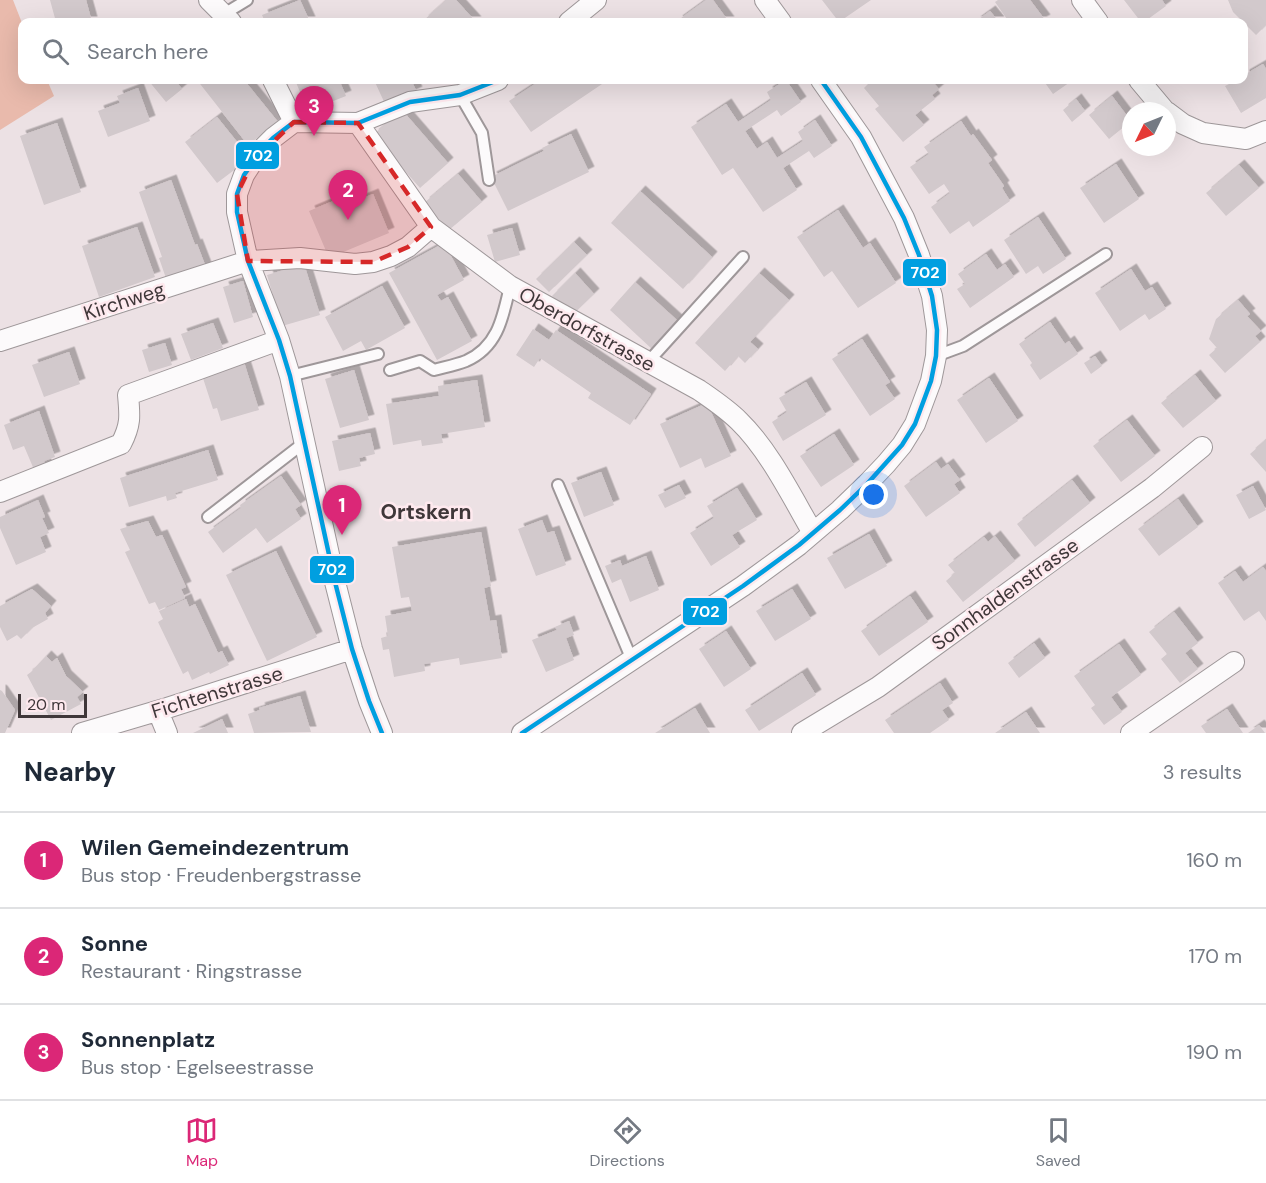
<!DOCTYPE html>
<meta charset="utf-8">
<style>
body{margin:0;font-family:"DM Sans",sans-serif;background:#f2f2f3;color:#1f2937}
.compass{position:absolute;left:1122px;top:102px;width:54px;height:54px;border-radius:50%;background:#fff;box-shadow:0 6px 24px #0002;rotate:227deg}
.scale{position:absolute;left:18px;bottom:15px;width:69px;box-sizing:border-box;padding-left:6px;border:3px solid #3f3739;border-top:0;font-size:16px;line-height:21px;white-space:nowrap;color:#3f3739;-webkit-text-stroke:4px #fee9ee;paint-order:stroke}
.you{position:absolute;left:874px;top:495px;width:21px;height:21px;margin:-15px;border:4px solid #fff;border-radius:50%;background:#1a73e8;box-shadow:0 0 0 9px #1a73e833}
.badge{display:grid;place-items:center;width:39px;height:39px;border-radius:50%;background:#db2777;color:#fff;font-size:20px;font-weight:700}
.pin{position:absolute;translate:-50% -50px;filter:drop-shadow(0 2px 3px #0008)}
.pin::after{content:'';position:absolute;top:32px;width:21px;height:18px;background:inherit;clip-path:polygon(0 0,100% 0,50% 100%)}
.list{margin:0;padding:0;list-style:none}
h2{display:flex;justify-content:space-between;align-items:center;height:78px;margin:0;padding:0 24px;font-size:26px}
h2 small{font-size:20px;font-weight:400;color:#747a83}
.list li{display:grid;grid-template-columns:39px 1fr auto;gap:18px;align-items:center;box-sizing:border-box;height:96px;padding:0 24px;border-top:2px solid #e0e1e3}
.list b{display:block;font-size:22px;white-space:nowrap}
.list p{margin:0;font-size:20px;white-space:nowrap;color:#747a83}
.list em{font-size:20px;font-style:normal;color:#747a83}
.icon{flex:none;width:33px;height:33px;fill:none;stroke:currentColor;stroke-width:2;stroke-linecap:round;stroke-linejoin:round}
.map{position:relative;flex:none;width:1266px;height:733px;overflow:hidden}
.search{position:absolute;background:#fff;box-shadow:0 6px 24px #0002;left:18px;right:18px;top:18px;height:66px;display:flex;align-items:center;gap:15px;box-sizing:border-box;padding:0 21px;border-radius:12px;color:#747a83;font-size:22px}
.sheet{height:366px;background:#fff}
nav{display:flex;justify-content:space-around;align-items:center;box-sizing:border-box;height:84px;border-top:2px solid #e0e1e3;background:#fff;font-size:16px;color:#747a83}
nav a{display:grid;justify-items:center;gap:3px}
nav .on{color:#db2777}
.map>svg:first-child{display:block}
.green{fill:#e9baac}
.building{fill:#d2c9cc;filter:url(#shadow)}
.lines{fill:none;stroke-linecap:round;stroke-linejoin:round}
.lane-casing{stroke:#9e9799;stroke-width:14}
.street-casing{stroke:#9e9799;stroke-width:22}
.lane{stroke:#fcfafb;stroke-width:10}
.street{stroke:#fcfafb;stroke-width:20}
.bus-1-casing{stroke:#fee9ee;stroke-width:9}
.bus-1{stroke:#009fe0;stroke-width:4.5}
.marked{fill:#d62828;fill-opacity:0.2;stroke:#d62828;stroke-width:4.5;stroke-dasharray:12 8;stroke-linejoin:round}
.labels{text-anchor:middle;stroke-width:5;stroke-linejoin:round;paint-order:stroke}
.street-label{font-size:20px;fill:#3f3739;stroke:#fee9ee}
.neighbourhood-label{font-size:21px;font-weight:bold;fill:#3f3739;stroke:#fee9ee}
.line-badge{stroke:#fee9ee;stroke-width:2}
.badge-label{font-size:16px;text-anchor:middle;font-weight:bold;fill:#fff}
</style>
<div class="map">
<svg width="1266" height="733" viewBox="0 0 1266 733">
<defs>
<filter id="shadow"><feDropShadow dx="5.5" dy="-5.5" stdDeviation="0" flood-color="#0004"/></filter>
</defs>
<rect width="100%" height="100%" fill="#ece1e4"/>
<!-- green -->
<path class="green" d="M0 0H13L22 23V80H47L54 96 0 130Z"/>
<!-- building -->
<path class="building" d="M50 0H86L92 22H56Z
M300 0 310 22H265L262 15Z
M446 0H456L476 22H424L423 21Z
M706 0H713L729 22H678L677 21Z
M822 0H871L839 22Z
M998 0H1030L1045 20 1041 22H1009L995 2Z
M1124 0H1162L1166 6 1144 22H1141Z
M1228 0H1266V25L1256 35 1233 12Z
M990 11 999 22H975Z
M1263 64 1266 69V98L1241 113 1225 86 1237 80H1244V75Z
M148 80H175L182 89 166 102Z
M197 80H244L278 122 248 145Z
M295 80H339L346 96 308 111Z
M374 80H411L417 92 386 106Z
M541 80H608L531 132 509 101Z
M786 80 801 102 781 116 777 110 745 131 757 149 767 142 777 158 803 141 798 132 815 120 832 146 814 158 809 151 783 168 797 190 763 212 733 168 722 175 691 127 726 104 738 122 771 100 767 92Z
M864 80H931L939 89 932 95 935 99 915 115 924 125 903 142 875 109 879 106 864 88 868 84Z
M1043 80H1073L1053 94Z
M138 88 150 121 108 137 98 111 120 103 117 96Z
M1112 96 1131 121 1109 139 1089 115Z
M1076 99 1085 111 1072 122 1063 110Z
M402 110 448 163 420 188 373 135Z
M217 117 250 158 217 183 185 142Z
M961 121 971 136 973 134 992 160 988 163 1004 186 1002 188 1010 201 973 227 969 221 950 234 931 207 950 193 944 184 929 194 910 167 929 154 924 147Z
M57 123 81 192 44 205 20 136Z
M571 134 589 172 508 211 491 177 544 151 542 148Z
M1116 164 1139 199 1104 223 1080 188Z
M1239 165 1259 188 1226 216 1206 193Z
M458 174 482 202 449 230 424 203Z
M171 180 195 245 197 244 207 270 168 284 159 258 162 257 139 192Z
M640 191 712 257 683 289 611 223Z
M350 194 353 202 373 194 389 233 329 258 309 211Z
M838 210 863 248 870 243 896 283 858 308 832 271 824 277 797 237Z
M1038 217 1066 259 1043 274 1038 266 1026 274 1004 240Z
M137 227 155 277 99 297 82 246Z
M512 228 520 255 495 262 487 235Z
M574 242 587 255 549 292 536 279Z
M444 243 464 280 437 295 441 301 448 297 472 341 437 360 389 273Z
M986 254 997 270 1005 264 1014 277 970 308 957 289 965 284 958 274Z
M304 264 320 315 282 326 267 275Z
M1131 269 1145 291 1152 287 1166 309 1149 320 1145 314 1120 331 1095 293Z
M575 273 594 294 571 316 552 296Z
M759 273 789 300 750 342 758 349 745 363 738 356 725 371 695 343Z
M243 281 253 317 234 323 223 287Z
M635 282 679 322 653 350 610 310Z
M382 286 405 328 366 350 361 341 343 351 325 317Z
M1238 300 1250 314 1247 316 1261 331 1255 336 1260 342 1225 373 1209 355 1217 348 1209 339 1216 319Z
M1050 322 1065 344 1069 341 1078 354 1040 380 1030 365 1032 363 1019 344Z
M213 323 223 348 191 360 181 334Z
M533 329 549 340 556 330 651 394 630 425 588 398 591 393 540 358 534 367 516 355Z
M862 339 890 382 885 385 895 399 870 416 832 359Z
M165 343 172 365 149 372 142 350Z
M69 352 80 384 44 397 32 365Z
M1095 356 1102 366 1091 374 1084 363Z
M243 359 259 410 221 421 217 408 213 409 201 372Z
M354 370 369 420 340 428 325 379Z
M1195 375 1216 401 1183 428 1161 403Z
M989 378 1018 421 986 443 957 400Z
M477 380 485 427 441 434 443 443 422 446 421 440 393 445 386 404 439 396 438 386Z
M806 382 826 415 783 441 772 422 787 412 779 398Z
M707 403 731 456 705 468 701 458 680 468 660 424Z
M39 411 55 457 44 461 47 467 35 472 24 446 13 450 4 425Z
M1127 420 1155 456 1121 482 1093 446Z
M370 433 375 454 359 458 361 466 339 471 332 441Z
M834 434 854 465 821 487 800 456Z
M1266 440V472L1250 454Z
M208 450 218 480 175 493 177 498 167 501 166 496 129 507 120 478Z
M936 462 941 469 948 464 960 480 954 484 960 493 926 517 904 486Z
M601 472 614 505 584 517 571 483Z
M281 476 301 505 295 509 301 519 267 543 256 528 223 553 208 532 241 508 240 505Z
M1072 480 1090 503 1035 547 1017 524Z
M679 485 686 498 665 508 658 495Z
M1253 486 1266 510 1249 519 1236 495Z
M737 488 757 520 732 535 740 547 711 566 690 533 714 518 707 506Z
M1178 499 1198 527 1159 556 1138 529Z
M38 500 45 517 42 518 49 533 40 537 46 552 16 565 0 528V517Z
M542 520 547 533 554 531 566 565 536 576 518 529Z
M148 521 156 537 162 535 186 587 181 589 185 598 159 610 155 602 149 604 125 552 130 550 120 529Z
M481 532 491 586 484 588 490 621 496 620 502 658 460 665 459 658 424 664 425 671 394 677 389 649 383 650 381 638 388 636 385 616 412 611 409 597 401 598 392 547Z
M869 534 887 566 845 589 827 558Z
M995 536 1015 561 963 602 946 581 955 573 948 565 984 537 988 542Z
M276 551 317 637 267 661 226 575Z
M646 556 659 590 630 602 621 579 612 583 605 566 620 560 622 566Z
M1263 567 1266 571V621L1259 611 1244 621 1218 583 1235 571 1243 582Z
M32 589 51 606 45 613 48 619 32 628 21 639 17 635 7 641 0 627V606Z
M792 589 811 619 775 641 756 611Z
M910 596 928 622 879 656 861 631Z
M186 599 189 607 195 604 218 653 222 651 229 665 210 674 209 672 192 680 188 671 183 674 158 622 163 619 159 611Z
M1174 612 1198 643 1185 653 1198 669 1180 683 1161 659 1167 654 1149 632Z
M569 621 574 635 566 638 574 660 546 672 532 640 557 630 555 627Z
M726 631 751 669 724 687 699 649Z
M1034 643 1045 658 1019 678 1008 663Z
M1119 644 1141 675 1111 697 1122 712 1104 725 1091 708 1095 705 1074 676Z
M46 656 52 662 57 658 66 676 83 692 77 697 81 704 51 720 27 675 31 672Z
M802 673 816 695 759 731 745 710Z
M940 683 953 703 942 710 949 720 930 733H894L885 720Z
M0 690 2 691 15 710 5 733H0Z
M300 696 311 732 254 733 248 714 260 710 259 708Z
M695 708 710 733H655Z
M1227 709 1243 733H1206L1201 726Z
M1026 712 1040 733H995Z
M222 719 228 733H193Z
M1259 725 1265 733H1248Z"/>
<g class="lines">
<!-- lane casing -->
<g class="lane-casing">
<path id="lane" d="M224 14 247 0
M460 95 482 133 489 180
M936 356 963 346 1106 254
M648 362 743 257
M390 370 420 361 434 370C445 367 456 365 466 361 498 347 503 317 510 286
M290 376 378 354
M558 485 632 660
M208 517 305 442"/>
</g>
<!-- street casing -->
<g class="street-casing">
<path id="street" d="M209 0 231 22
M765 0 781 22
M1082 0 1098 22
M569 22 596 0
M273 80 294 122
M1139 80 1165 111
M1167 112 1183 124 1203 133 1246 139 1266 131
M294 122 273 138 263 148 253 161 244 175 237 194V212L248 261 279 340 290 376 335 582 352 649 369 701 382 733
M294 122 358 123 410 102 460 95 498 80
M358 123 431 227 510 286 699 390C712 399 727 409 739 421 769 450 792 497 813 533
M0 341 248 261 300 258 355 264 373 262 391 256 408 247 431 227
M0 492 121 444C131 425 130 416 128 395L279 340
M158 711 167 733
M82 733 167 708 352 649
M522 733 743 586 799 545 840 510 867 484 886 464 902 445 915 424 931 381 936 356 937 330 932 296 919 255 904 218 861 137 821 80
M802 733 878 687 1152 488 1202 447
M1131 733 1234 662"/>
</g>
<!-- lane -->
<use href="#lane" class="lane"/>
<!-- street -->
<use href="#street" class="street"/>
<!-- bus-1 casing -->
<g class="bus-1-casing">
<path id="bus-1" d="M382 733 369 701 352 649 335 582 290 376 279 340 248 261 237 212V194L244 175 263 148 273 138 294 122 358 123 410 102 460 95 498 80
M522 733 743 586 799 545 840 510 867 484 902 445 915 424 931 381 936 356 937 330 932 296 919 255 904 218 861 137 821 80"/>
</g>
<!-- bus-1 -->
<use href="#bus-1" class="bus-1"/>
</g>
<!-- marked area -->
<path class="marked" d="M294 122 358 123 431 227 408 247 373 262 248 261 237 194 253 161Z"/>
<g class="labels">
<!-- street labels -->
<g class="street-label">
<text transform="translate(124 301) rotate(-18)" y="7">Kirchweg</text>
<text transform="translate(587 329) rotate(29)" y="7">Oberdorfstrasse</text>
<text transform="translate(1005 594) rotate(-36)" y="7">Sonnhaldenstrasse</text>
<text transform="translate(217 692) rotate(-17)" y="7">Fichtenstrasse</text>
</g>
<!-- neighbourhood labels -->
<g class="neighbourhood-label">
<text x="426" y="519">Ortskern</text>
</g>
</g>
<g class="line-badge">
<rect x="235" y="141" width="45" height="29" rx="6" fill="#009fe0"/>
<rect x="902" y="258" width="45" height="29" rx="6" fill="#009fe0"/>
<rect x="309" y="555" width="46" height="29" rx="6" fill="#009fe0"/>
<rect x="682" y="597" width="46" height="29" rx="6" fill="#009fe0"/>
</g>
<g class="badge-label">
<text x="258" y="161">702</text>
<text x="925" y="278">702</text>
<text x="332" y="575">702</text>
<text x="705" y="617">702</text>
</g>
</svg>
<svg class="compass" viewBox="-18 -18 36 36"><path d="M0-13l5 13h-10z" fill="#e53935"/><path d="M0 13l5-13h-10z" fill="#747a83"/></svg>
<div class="scale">20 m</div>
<div class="you"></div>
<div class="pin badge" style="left:342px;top:535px">1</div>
<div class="pin badge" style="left:348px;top:220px">2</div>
<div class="pin badge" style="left:314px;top:136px">3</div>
<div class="search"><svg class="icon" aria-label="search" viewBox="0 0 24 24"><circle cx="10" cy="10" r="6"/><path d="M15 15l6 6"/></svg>Search here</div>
</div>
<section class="sheet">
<h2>Nearby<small>3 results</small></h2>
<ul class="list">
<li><span class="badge">1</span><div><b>Wilen Gemeindezentrum</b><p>Bus stop · Freudenbergstrasse</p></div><em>160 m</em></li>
<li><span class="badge">2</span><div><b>Sonne</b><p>Restaurant · Ringstrasse</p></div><em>170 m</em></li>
<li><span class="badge">3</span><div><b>Sonnenplatz</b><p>Bus stop · Egelseestrasse</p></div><em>190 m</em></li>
</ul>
</section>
<nav>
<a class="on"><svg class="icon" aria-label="map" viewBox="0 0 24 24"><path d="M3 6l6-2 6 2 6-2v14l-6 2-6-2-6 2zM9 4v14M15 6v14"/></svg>Map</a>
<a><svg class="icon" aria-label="directions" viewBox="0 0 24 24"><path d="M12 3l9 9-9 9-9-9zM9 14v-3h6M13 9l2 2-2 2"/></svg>Directions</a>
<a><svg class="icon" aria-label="saved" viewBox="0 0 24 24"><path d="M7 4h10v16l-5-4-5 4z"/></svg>Saved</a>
</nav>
